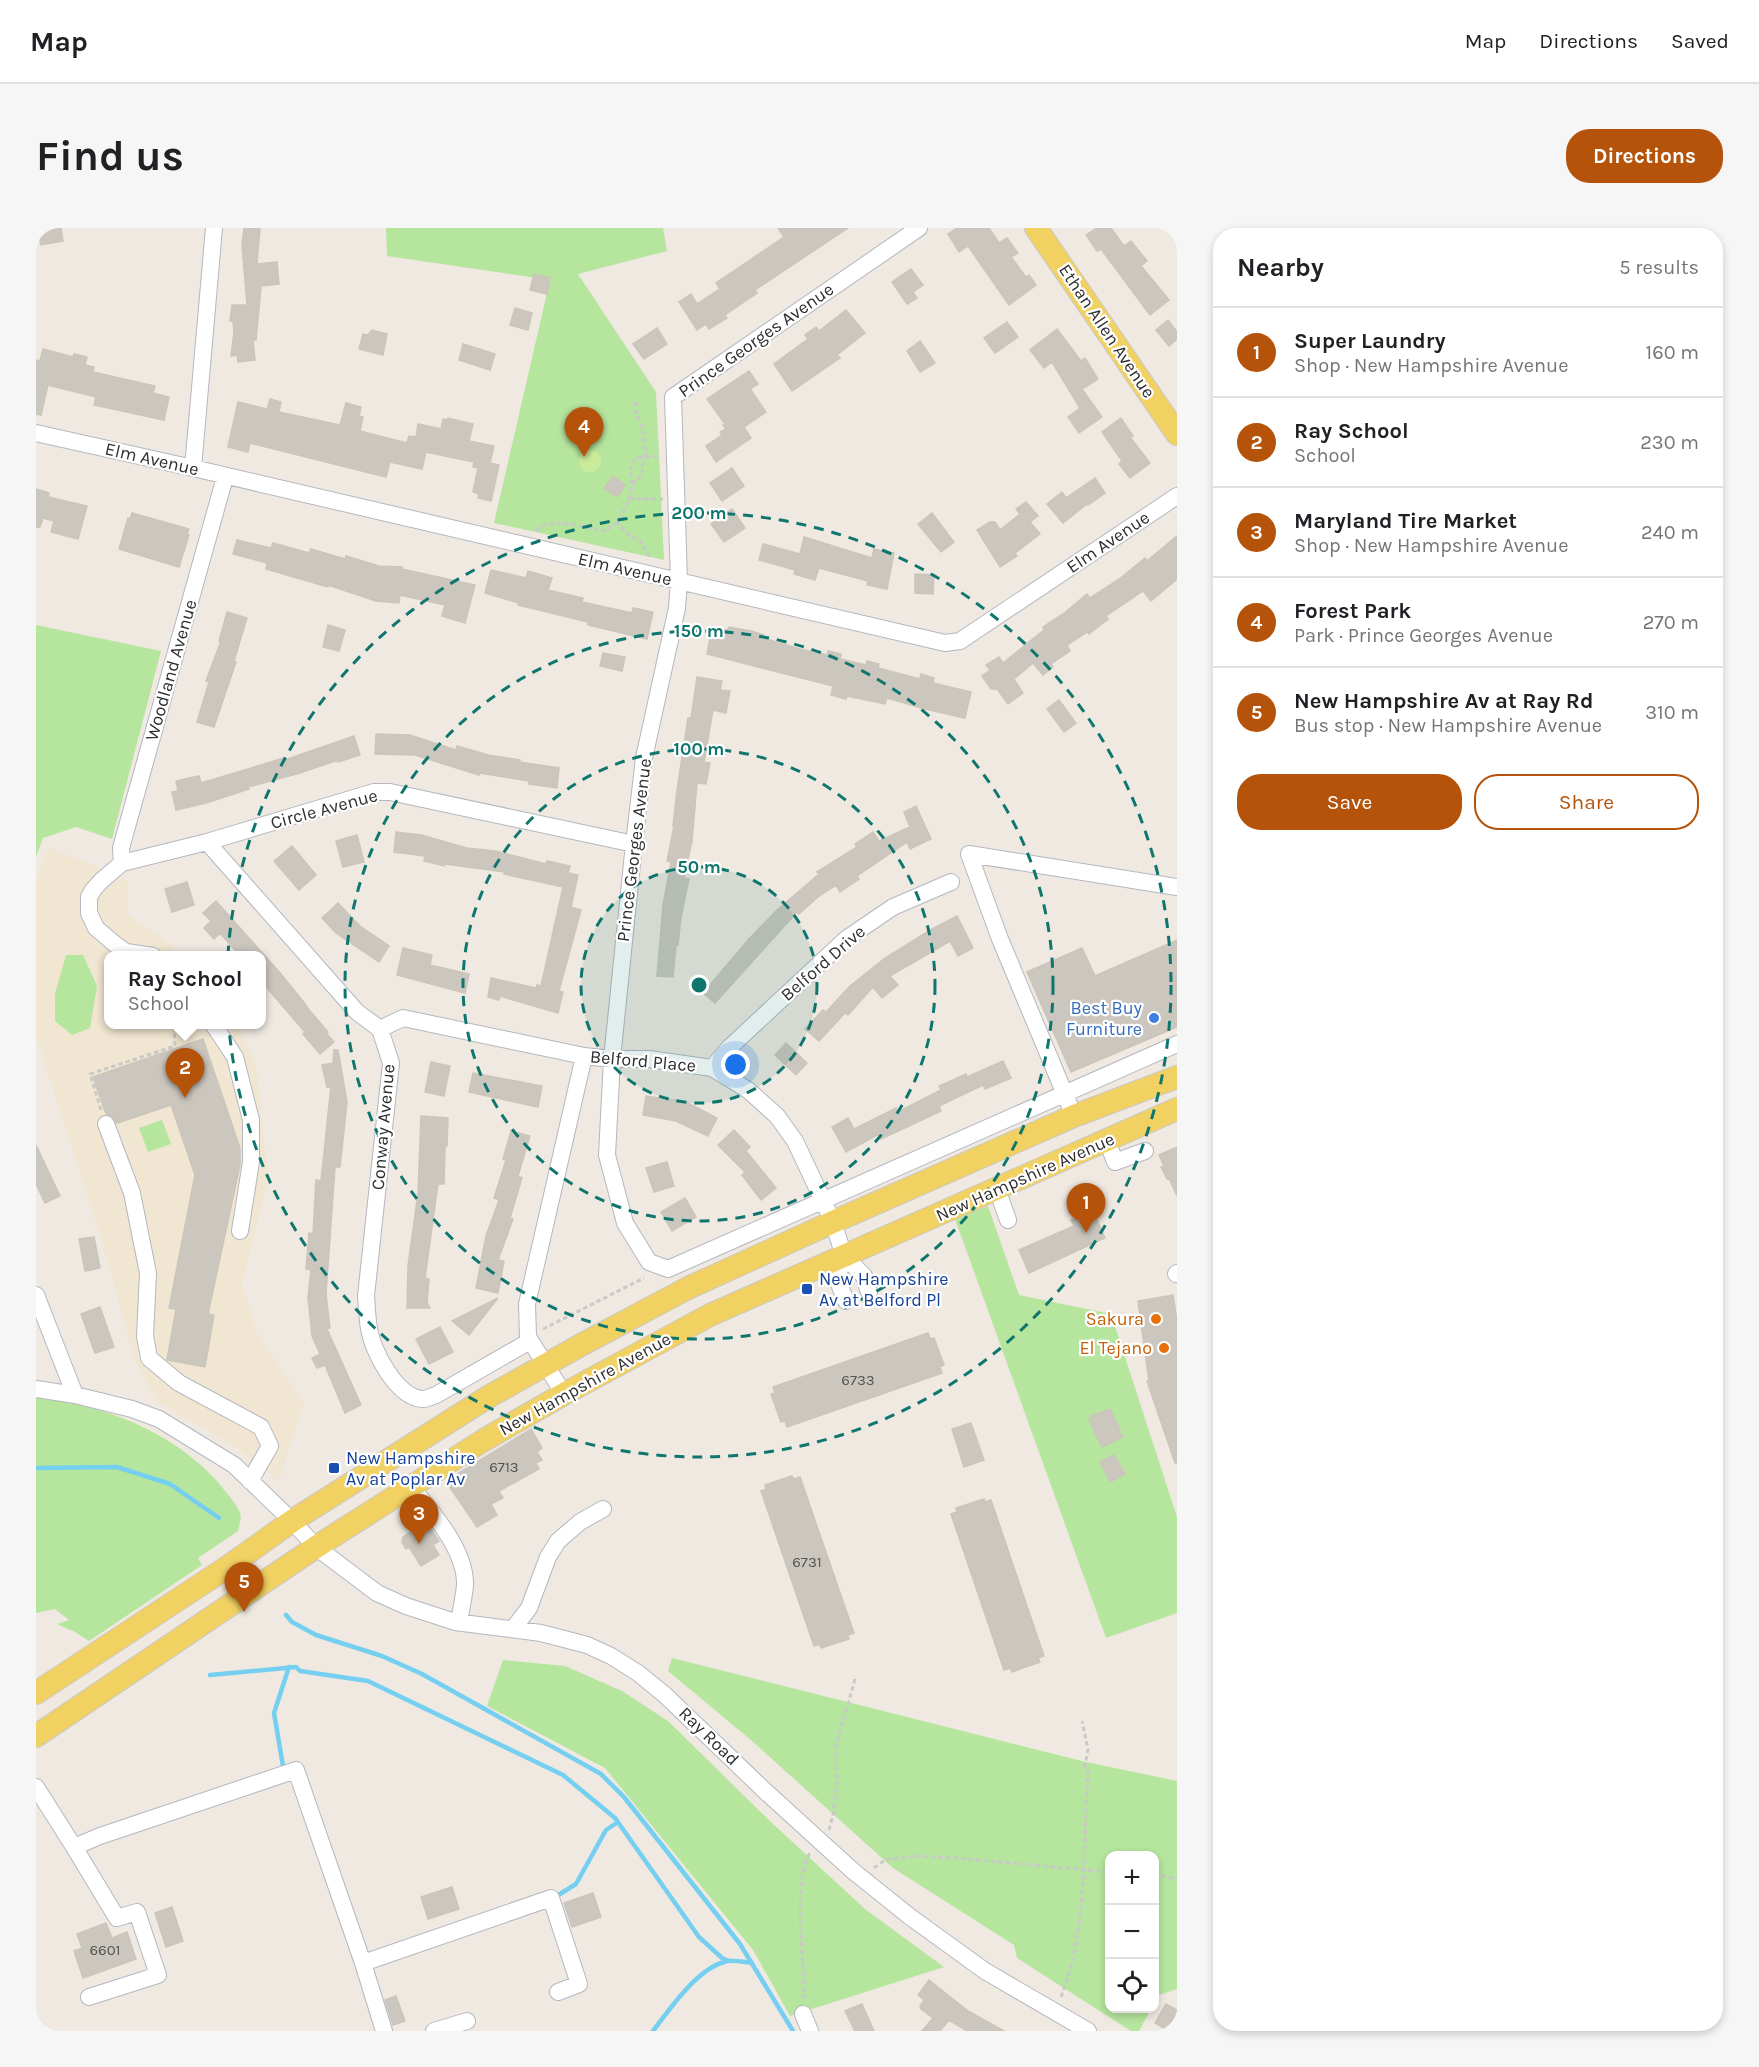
<!DOCTYPE html>
<meta charset="utf-8">
<style>
body{margin:0;font-family:Karla,sans-serif;background:#f6f6f6;color:#202124}
.controls{position:absolute;right:18px;bottom:18px;display:grid;overflow:hidden;border-radius:12px;box-shadow:0 3px 9px #0003}
.controls button{width:54px;height:54px;display:grid;place-items:center;padding:0;border:0;border-bottom:2px solid #e0e0e0;background:#fff;color:#202124;font:30px sans-serif}
.you{position:absolute;left:700px;top:837px;width:21px;height:21px;margin:-15px;border:4px solid #fff;border-radius:50%;background:#1a73e8;box-shadow:0 0 0 9px #1a73e833}
.badge{display:grid;place-items:center;width:39px;height:39px;border-radius:50%;background:#b45309;color:#fff;font-size:20px;font-weight:700}
.pin{position:absolute;translate:-50% -50px;filter:drop-shadow(0 2px 3px #0008)}
.pin::after{content:'';position:absolute;top:32px;width:21px;height:18px;background:inherit;clip-path:polygon(0 0,100% 0,50% 100%)}
.popup{position:absolute;left:68px;top:723px;width:162px;height:78px;box-sizing:border-box;display:grid;place-content:center;border-radius:12px;background:#fff;filter:drop-shadow(0 2px 4px #0005);font-size:20px;white-space:nowrap;color:#757577}
.popup b{font-size:22px;color:#202124}
.popup::after{content:'';position:absolute;left:50%;top:100%;margin-left:-12px;border:12px solid transparent;border-top-color:#fff}
.list{margin:0;padding:0;list-style:none}
h2{display:flex;justify-content:space-between;align-items:center;height:78px;margin:0;padding:0 24px;font-size:26px}
h2 small{font-size:20px;font-weight:400;color:#757577}
.list li{display:grid;grid-template-columns:39px 1fr auto;gap:18px;align-items:center;box-sizing:border-box;height:90px;padding:0 24px;border-top:2px solid #e0e0e0}
.list b{display:block;font-size:22px;white-space:nowrap}
.list p{margin:0;font-size:20px;white-space:nowrap;color:#757577}
.list em{font-size:20px;font-style:normal;color:#757577}
.actions{display:flex;gap:12px;padding:18px 24px}
.actions a{flex:1;padding:14px 0;border:2px solid #b45309;border-radius:24px;text-align:center;font-size:21px;color:#b45309}
.actions .main{background:#b45309;color:#fff}
.icon{flex:none;width:33px;height:33px;fill:none;stroke:currentColor;stroke-width:2;stroke-linecap:round;stroke-linejoin:round}
.map{position:relative;flex:none;width:1141px;height:1803px;overflow:hidden;border-radius:24px}
header{display:flex;align-items:center;gap:36px;box-sizing:border-box;height:84px;padding:0 30px;background:#fff;border-bottom:2px solid #e0e0e0}
header strong{font-size:28px}
nav{display:flex;gap:33px;margin-inline-start:auto;font-size:21px}
.intro{display:flex;align-items:center;justify-content:space-between;box-sizing:border-box;height:144px;padding:0 36px}
h1{margin:0;font-size:42px}
.button{padding:15px 27px;border-radius:24px;background:#b45309;color:#fff;font-size:21px;font-weight:700}
main{display:flex;gap:36px;padding:0 36px}
aside{flex:1;background:#fff;border-radius:24px;box-shadow:0 3px 9px #0003}
.map>svg:first-child{display:block}
.education{fill:#f0e6d1}
.green{fill:#b6e59e}
.pitch{fill:#c9ec9a}
.lines{fill:none;stroke-linecap:round;stroke-linejoin:round}
.stream{stroke:#75cff0;stroke-width:4.5}
.building{fill:#cbc7bf;stroke:#cbc5ba;stroke-width:1.5}
.minor-casing{stroke:#b4b7c1;stroke-width:18}
.major-casing{stroke:#c9c9c9;stroke-width:24}
.path{stroke:#c9c9c9;stroke-width:3;stroke-dasharray:4.5 3;stroke-linecap:butt}
.minor{stroke:#fff;stroke-width:16}
.major{stroke:#f2d163;stroke-width:22}
.ring{fill:none;stroke:#0f766e;stroke-width:3;stroke-dasharray:10 8}
.shop-dot{fill:#3f7fe0;stroke:#fff;stroke-width:2}
.transit-dot{fill:#1a4fb4;stroke:#fff;stroke-width:2}
.food-dot{fill:#e8710a;stroke:#fff;stroke-width:2}
.labels{text-anchor:middle;stroke-width:4.5;stroke-linejoin:round;paint-order:stroke}
.number-label{font-size:15px;fill:#555452}
.street-label{font-size:18px;fill:#2e2e2e;stroke:#fff}
.shop-label{font-size:18px;fill:#366cbe;stroke:#fff;text-anchor:end}
.transit-label{font-size:18px;fill:#164399;stroke:#fff;text-anchor:start}
.food-label{font-size:18px;fill:#c56008;stroke:#fff;text-anchor:end}
.centre{fill:#0f766e;stroke:#fff;stroke-width:3}
.ring-label{font-size:18px;text-anchor:middle;font-weight:bold;fill:#0f766e;stroke:#fff;stroke-width:4.5;stroke-linejoin:round;paint-order:stroke}
</style>
<header>
<strong>Map</strong>
<nav><a>Map</a><a>Directions</a><a>Saved</a></nav>
</header>
<div class="intro"><h1>Find us</h1><a class="button">Directions</a></div>
<main>
<div class="map">
<svg width="1141" height="1803" viewBox="0 0 1141 1803">
<rect width="100%" height="100%" fill="#efe9e1"/>
<!-- education -->
<path class="education" d="M13 619 91 652 92 686 148 727 72 728V796L200 797 220 837 232 949 206 1057 222 1107 268 1175 243 1253 197 1217 123 1175 99 1133 67 1017 0 807V654Z"/>
<!-- green -->
<path class="green" d="M350 0H627L631 23 542 46 620 164 628 332 458 295 514 52 351 28Z
M0 397 125 423 76 611 40 599 7 610 0 629Z
M30 727H47L61 758 54 800 36 807 19 793V766Z
M126 892 135 916 112 924 103 900Z
M952 978 983 1067 1075 1086 1141 1289V1385L1070 1410 919 991Z
M0 1168C67 1178 133 1201 180 1252 188 1262 199 1273 204 1285 206 1290 203 1298 202 1303L162 1330 166 1337 53 1413 39 1404 21 1396 33 1392 19 1381 0 1385Z
M636 1430 1050 1534 1141 1553V1761L1123 1767 1119 1774 1118 1628H1074V1780L1115 1781 1103 1803H1095L981 1730 978 1717 857 1640 716 1513 632 1443Z
M467 1432 529 1438 586 1463 632 1493 736 1595 829 1681 908 1739 754 1788 717 1722 569 1540 451 1478Z"/>
<!-- pitch -->
<path class="pitch" d="M543 233a11 11 0 1 1 22 0a11 11 0 1 1-22 0Z"/>
<g class="lines">
<!-- stream -->
<path class="stream" d="M0 1240 81 1239 134 1256 183 1290
M250 1387 256 1394 280 1407 346 1428 386 1446 565 1546 588 1569 704 1716 757 1803
M174 1447 260 1439 264 1443 332 1453 527 1547 579 1590 663 1709 686 1730 693 1733
M247 1538 238 1485 253 1439
M524 1666 540 1656 570 1602 582 1594
M617 1803C634 1781 660 1742 688 1734 696 1731 707 1734 716 1735"/>
</g>
<!-- building -->
<path class="building" d="M2 0H25L27 13 5 17Z
M208 0H224L221 36 241 34 243 56 225 58 220 112H217L219 132 202 134 201 127 195 128 198 104 197 93H194L196 77H211L206 17Z
M742 0H812L719 62 721 65 689 87 691 90 673 101 670 96 661 102 643 74 655 66 661 76 684 61 680 55 748 9Z
M921 0H953L963 15 971 10 982 25 975 29 990 49 993 47 1000 57 973 77 932 18 923 24 912 6Z
M1061 0H1075L1088 18 1095 13 1111 33 1105 38 1133 72 1114 87 1065 21 1061 23 1050 7Z
M875 41 887 57 877 64 881 70 871 76 856 54Z
M498 46 514 50 511 66 494 62Z
M479 80 496 85 492 102 474 97Z
M810 82 829 105 801 127 804 130 756 163 738 136 772 111 769 107 780 99 783 103Z
M1132 92 1141 104V111L1133 118 1120 102Z
M971 94 982 109 959 125 948 110Z
M621 100 631 116 608 131 597 116Z
M1021 101 1045 133 1049 130 1062 151 1046 161 1066 189 1043 205 1032 189 1044 180 1016 134 1008 140 994 122Z
M336 102 351 106 347 127 323 121 327 106 332 107Z
M884 113 899 135 884 144 871 123Z
M427 116 459 126 454 142 423 132Z
M7 121 37 129 38 126 51 129 49 137 58 139 57 144 119 158 117 165 133 169 128 192 58 177 60 169 12 157 5 187 0 186V132L4 133Z
M713 143 722 156 714 161 730 184 708 199 715 210 680 234 670 218 686 207 684 204 690 201 687 197 689 196 671 171Z
M234 171 245 174 243 184 304 197 310 175 325 179 323 188 327 189 324 203 371 215 373 208 380 209 382 196 405 201 407 191 411 192 412 190 437 196 433 213 458 218 454 235 463 237 455 273 442 270 443 266 437 264 442 240 437 239 438 234 390 224 386 241 354 234 350 249 214 215 212 224 192 219 202 174 231 181Z
M1085 190 1097 208 1094 209 1114 235 1094 250 1083 236 1086 233 1066 204Z
M696 240 708 258 686 273 674 255Z
M577 248 589 257 581 269 568 260Z
M1059 250 1069 265 1052 277 1051 276 1027 295 1011 276 1026 264 1030 270Z
M0 261 13 265 12 269 51 278 42 311 15 304 18 293 7 290 4 299H0Z
M990 274 1002 288 994 294 1004 306 979 325 981 328 964 339 941 302 954 294H959L964 302 984 286 980 281Z
M696 281 709 300 688 314 675 296Z
M96 285 153 301 151 306 153 307 143 339 83 321 92 290 94 291Z
M896 285 918 314 905 324 882 296Z
M1141 308V351L1115 373 1107 363 1070 388 1072 391 1053 406 1051 404 1031 417 1034 423 1015 436 1017 439 1007 447 997 435 978 451 987 465 972 476 961 461H955L946 448 954 442 950 437 963 429 967 435 1008 402 1007 399 1027 386 1051 366 1054 370 1082 352 1109 330 1111 333Z
M768 309 836 330 838 321 858 325 851 361 831 357 832 353 783 340 779 352 758 346 759 342 723 332 727 316 764 326Z
M201 312 235 320 237 315 273 325 275 321 309 331 310 328 343 338 366 339V341L439 357 429 395 406 388 409 377 364 367 363 375 340 373 292 357V359L230 341 231 335 197 326Z
M455 342 490 350 492 343 516 350 512 362 547 370 546 374 596 385 597 380 617 384 611 411 552 397V394L482 377 483 375 449 365Z
M879 346 898 347 897 366 879 365Z
M191 384 211 390 198 433 200 434 178 499 161 494 173 454 170 453 185 413H183Z
M292 397 309 402 303 423 287 419Z
M676 399 692 402 693 399 715 403 728 407 727 410 764 421 791 427 792 423 805 426 804 431 830 437 831 433 843 436 842 440 884 451 885 446 898 450 897 455 935 464 929 490 889 481 851 470 849 476 811 468 810 471 795 467 797 458 671 426Z
M567 425 589 429 586 443 564 438Z
M661 449 686 453 684 462 694 463 690 485 677 482 668 534 674 535 670 556 661 555 656 613 648 650 653 651 645 689 642 717H640L637 749 621 748 627 677 635 634 631 633 638 598H637L641 562 652 490H655Z
M1023 472 1040 495 1028 504 1011 481Z
M340 506 374 507 420 522 421 518 452 527 484 532 483 534 523 540 521 560 493 556V553L444 545 443 547 379 527 339 526Z
M318 508 324 527 302 534V532L264 545 212 559 213 561 170 575 140 582 136 564 142 563 140 553 163 548 165 555 248 530 249 532Z
M880 578 895 611 874 621 871 614 821 648 823 651 804 664 800 657 783 668 763 686 761 684 679 775 667 765 713 711 740 683 783 646 781 644 821 619 819 616 837 604 843 613 874 599 868 584Z
M360 604 385 607 431 620 459 623 510 636 511 633 534 638 532 645 542 647 535 679 545 682 523 763 527 764 522 785 464 768 463 772 452 769 455 750 500 760 501 757 505 758 527 659 468 646 469 644 409 636 408 638 388 633 389 628 358 624Z
M321 607 328 634 307 639 300 613Z
M256 618 280 647 263 662 238 633Z
M151 654 158 677 136 684 129 661Z
M180 673 245 746 270 777H269L292 804 290 805 298 814 284 826 267 806 269 804 225 753V728H204L184 705 178 711 168 700 175 693 167 685Z
M302 675 324 698 353 718 343 734 300 705 286 690Z
M921 688 937 720 922 728 914 713 854 748 862 757 846 770 837 759 812 787 809 785 783 813 769 801 787 782 790 784 814 758 849 730 896 701Z
M1141 712V799L1035 844 991 744 1046 720 1059 748Z
M367 720 396 727 394 737 433 746 429 765 361 747Z
M167 811 204 920V937L172 1086 178 1087 169 1139 131 1132 140 1081 133 1080 159 947 135 877 81 895 76 888 70 886 57 849Z
M750 815 771 835 760 847 739 827Z
M298 822H302L311 874 304 939H299L290 1066 294 1100 291 1101 325 1177 309 1185 289 1137 281 1140 276 1130 284 1126 276 1108 272 1069 275 1042 270 1041 273 1005 277 1006 280 952 285 953 295 858 291 859 286 837 297 835Z
M967 833 975 850 949 861 947 857 903 878 905 883 845 911 843 906 810 924 796 899 812 890 818 901 860 880 862 884 905 862 903 858 930 846 931 849Z
M395 834 414 838 408 868 389 864Z
M437 845 506 858 502 879 433 864Z
M610 868 650 874 681 890 672 908 640 893 607 887Z
M385 888 412 890 411 918H409L408 956H402L389 1050 393 1051 391 1075 394 1080H371L372 1038 382 965Z
M698 902 714 919 710 923 740 960 725 972 706 947 709 944 682 917Z
M475 903 494 908 482 948 486 950 474 990 477 991 462 1032 468 1033 462 1065 440 1060 450 1008 463 972 458 970 470 932 467 931Z
M0 917 24 968 9 975 0 956Z
M1141 919V968L1133 950 1131 951 1125 939 1128 938 1123 927Z
M631 934 638 958 618 964 610 940Z
M649 970 660 989 636 1003 625 984Z
M1057 983 1069 1010 993 1045 983 1022 1038 998 1035 992Z
M58 1009 64 1040 49 1043 43 1011Z
M1137 1067 1141 1093V1235H1139L1111 1153H1113L1102 1073Z
M462 1070 433 1107 416 1093Z
M64 1079 78 1119 59 1125 45 1086Z
M404 1099 417 1124 393 1136 380 1111Z
M892 1105 894 1111 898 1110 908 1137 904 1139 906 1145 751 1199 749 1193 745 1194 735 1166 739 1165 737 1159Z
M1074 1181 1087 1209 1066 1219 1053 1192 1057 1191 1055 1188Z
M935 1195 948 1232 928 1239 916 1201Z
M495 1201 506 1220 501 1224 506 1232 500 1235 503 1241 463 1263 467 1270 455 1276 461 1287 441 1299 411 1255 420 1250 418 1248Z
M1078 1227 1089 1246 1074 1254 1064 1234Z
M756 1248 758 1251 764 1249 818 1405 812 1407 813 1411 785 1420 784 1416 778 1418 725 1263 730 1261 729 1257Z
M948 1271 949 1274 955 1272 1008 1428 1002 1430 1004 1434 976 1444 974 1440 968 1442 915 1286 921 1284 920 1280Z
M390 1294 403 1313 397 1317 403 1327 385 1338 373 1319 370 1321 366 1314 367 1309Z
M416 1659 423 1681 392 1691 385 1669Z
M557 1665 565 1689 536 1699 528 1675Z
M136 1679 147 1713 130 1719 119 1685Z
M70 1695 76 1710 91 1704 100 1731 47 1750 38 1723 46 1720 41 1706Z
M893 1752 932 1783 968 1803H931L913 1792 904 1803H886L897 1790 885 1781 884 1778 888 1772 882 1767Z
M360 1768 369 1793 357 1797 349 1772Z
M826 1776 838 1803H819L809 1783Z
M1130 1776 1141 1782V1803H1133L1119 1795Z"/>
<g class="lines">
<!-- minor casing -->
<g class="minor-casing">
<path id="minor" d="M883 0 637 169 643 353 641 380 608 530 598 616 576 831 571 927 589 995 613 1034 632 1041 1141 816
M0 205 157 240 909 415 924 413 1141 268
M157 240 178 0
M171 614 321 784 344 801 355 835 330 1068C331 1078 331 1090 333 1100 336 1123 361 1170 387 1171 391 1171 396 1168 400 1167L494 1113
M86 635 85 620 189 249
M117 728 90 724 80 717 60 700 53 685V669L57 662 65 653 86 635 171 614 338 564H354L598 616
M177 796 199 829 215 892V934L204 1003
M344 801 367 790 548 828 576 831H613L676 840 712 862 741 888 759 913 797 994 808 1028 828 1048 833 1064
M676 840 693 820 810 711 857 679 915 654
M1038 888 964 711 933 626 1141 659
M70 896 96 965 112 1045 109 1108 113 1130 143 1155 225 1199 234 1218 214 1253
M1071 912 1079 934 1109 923
M961 961 972 992
M808 1028 801 1051 810 1073
M1140 1046 1141 1045
M0 1067 39 1167
M0 1161 39 1167 96 1181 123 1191 198 1237 256 1293 280 1319 341 1365 370 1378 419 1394 505 1405 551 1417 575 1428 602 1445 629 1467 729 1563 817 1643 873 1688 949 1743 1052 1803
M528 1166 492 1109 491 1076 548 828
M375 1259C396 1284 430 1322 429 1357 428 1369 425 1382 423 1394
M477 1401 493 1380 512 1329 522 1313 544 1294 567 1281
M0 1559 38 1619 64 1608 260 1542 327 1735 348 1803
M38 1619 81 1690 101 1684 122 1747 53 1769
M327 1735 515 1670 543 1756 522 1764
M767 1786 774 1803
M398 1803 431 1793"/>
</g>
<!-- major casing -->
<g class="major-casing">
<path id="major" d="M1000 0 1141 206
M0 1465 193 1338 256 1293 452 1169 545 1117 652 1060 797 994 1038 888 1141 849
M0 1508 280 1319 448 1212 528 1166 674 1087 1141 881"/>
</g>
<!-- path -->
<path class="path" d="M600 174 599 182 606 199 610 228
M596 256 606 247 607 229
M593 271H627
M580 294 594 308 604 313 613 327 612 332
M500 303C516 287 548 300 569 303 573 300 578 297 581 294 588 285 595 268 596 257 596 243 590 243 600 230L623 228
M65 882 54 846 139 818 138 796
M507 1101 608 1050
M793 1602 797 1587 801 1554 800 1518 820 1448
M838 1640 849 1632 878 1628 920 1630 1074 1644
M1118 1646 1141 1651
M1025 1769C1052 1699 1047 1617 1052 1544L1049 1538 1052 1521 1046 1493
M768 1771C769 1737 756 1652 774 1625"/>
<!-- minor -->
<use href="#minor" class="minor"/>
<!-- major -->
<use href="#major" class="major"/>
</g>
<!-- distance rings -->
<circle cx="663" cy="757" r="118" fill="#0f766e" fill-opacity=".12"/>
<g class="ring">
<circle cx="663" cy="757" r="118"/>
<circle cx="663" cy="757" r="236"/>
<circle cx="663" cy="757" r="354"/>
<circle cx="663" cy="757" r="472"/>
</g>
<!-- markers -->
<circle class="shop-dot" cx="1118" cy="790" r="6"/>
<g class="transit-dot">
<rect x="765" y="1055" width="12" height="12" rx="3"/>
<rect x="292" y="1234" width="12" height="12" rx="3"/>
</g>
<g class="food-dot">
<circle cx="1120" cy="1091" r="6"/>
<circle cx="1128" cy="1120" r="6"/>
</g>
<g class="labels">
<!-- number labels -->
<g class="number-label">
<text x="822" y="1157">6733</text>
<text x="468" y="1244">6713</text>
<text x="771" y="1339">6731</text>
<text x="69" y="1727">6601</text>
</g>
<!-- street labels -->
<g class="street-label">
<text transform="translate(1071 103) rotate(56)" y="6">Ethan Allen Avenue</text>
<text transform="translate(720 112) rotate(-35)" y="6">Prince Georges Avenue</text>
<text transform="translate(116 231) rotate(13)" y="6">Elm Avenue</text>
<text transform="translate(1072 314) rotate(-34)" y="6">Elm Avenue</text>
<text transform="translate(589 341) rotate(13)" y="6">Elm Avenue</text>
<text transform="translate(135 442) rotate(-74)" y="6">Woodland Avenue</text>
<text transform="translate(288 581) rotate(-15)" y="6">Circle Avenue</text>
<text transform="translate(598 622) rotate(-83)" y="6">Prince Georges Avenue</text>
<text transform="translate(787 735) rotate(-41)" y="6">Belford Drive</text>
<text transform="translate(607 833) rotate(5)" y="6">Belford Place</text>
<text transform="translate(347 899) rotate(-85)" y="6">Conway Avenue</text>
<text transform="translate(989 949) rotate(-24)" y="6">New Hampshire Avenue</text>
<text transform="translate(549 1156) rotate(-29)" y="6">New Hampshire Avenue</text>
<text transform="translate(673 1508) rotate(44)" y="6">Ray Road</text>
</g>
<!-- shop labels -->
<g class="shop-label">
<text x="1106" y="786">Best Buy<tspan x="1106" dy="21">Furniture</tspan></text>
</g>
<!-- transit labels -->
<g class="transit-label">
<text x="783" y="1057">New Hampshire<tspan x="783" dy="21">Av at Belford Pl</tspan></text>
<text x="310" y="1236">New Hampshire<tspan x="310" dy="21">Av at Poplar Av</tspan></text>
</g>
<!-- food labels -->
<g class="food-label">
<text x="1108" y="1097">Sakura</text>
<text x="1116" y="1126">El Tejano</text>
</g>
</g>
<circle cx="663" cy="757" r="9" class="centre"/>
<g class="ring-label">
<text x="663" y="291">200 m</text>
<text x="663" y="409">150 m</text>
<text x="663" y="527">100 m</text>
<text x="663" y="645">50 m</text>
</g>
</svg>
<div class="controls">
<button>+</button>
<button>−</button>
<button><svg class="icon" aria-label="locate" viewBox="0 0 24 24"><circle cx="12" cy="12" r="6"/><path d="M12 2v4M12 18v4M2 12h4M18 12h4"/></svg></button>
</div>
<div class="you"></div>
<div class="pin badge" style="left:1050px;top:1005px">1</div>
<div class="pin badge" style="left:149px;top:870px">2</div>
<div class="popup"><b>Ray School</b>School</div>
<div class="pin badge" style="left:383px;top:1316px">3</div>
<div class="pin badge" style="left:548px;top:229px">4</div>
<div class="pin badge" style="left:208px;top:1384px">5</div>
</div>
<aside>
<h2>Nearby<small>5 results</small></h2>
<ul class="list">
<li><span class="badge">1</span><div><b>Super Laundry</b><p>Shop · New Hampshire Avenue</p></div><em>160 m</em></li>
<li><span class="badge">2</span><div><b>Ray School</b><p>School</p></div><em>230 m</em></li>
<li><span class="badge">3</span><div><b>Maryland Tire Market</b><p>Shop · New Hampshire Avenue</p></div><em>240 m</em></li>
<li><span class="badge">4</span><div><b>Forest Park</b><p>Park · Prince Georges Avenue</p></div><em>270 m</em></li>
<li><span class="badge">5</span><div><b>New Hampshire Av at Ray Rd</b><p>Bus stop · New Hampshire Avenue</p></div><em>310 m</em></li>
</ul>
<div class="actions"><a class="main">Save</a><a>Share</a></div>
</aside>
</main>
